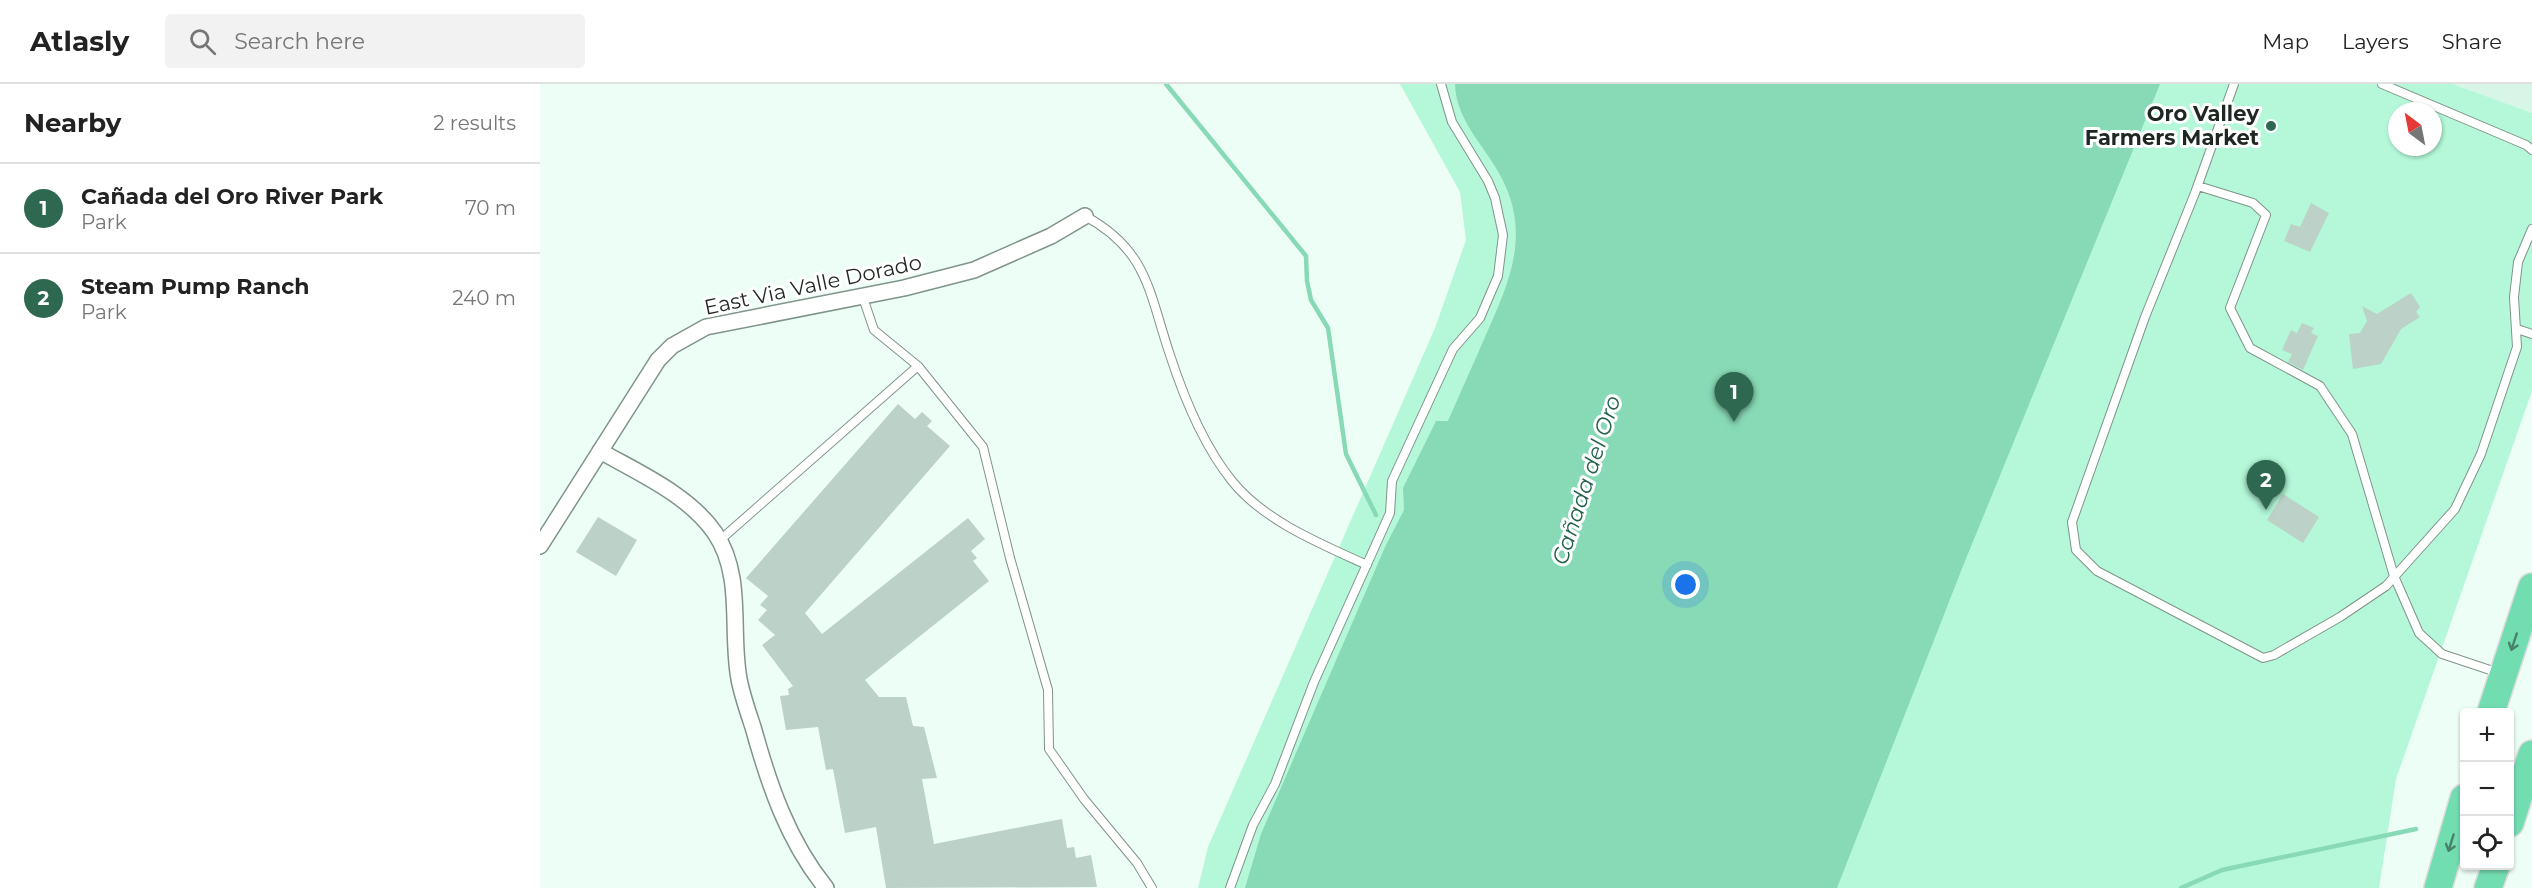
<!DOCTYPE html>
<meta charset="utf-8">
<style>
body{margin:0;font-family:Montserrat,sans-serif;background:#f2f2f2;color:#222}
.controls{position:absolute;right:18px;bottom:18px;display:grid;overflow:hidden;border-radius:6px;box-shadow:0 2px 4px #0004}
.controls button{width:54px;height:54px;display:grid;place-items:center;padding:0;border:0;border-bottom:2px solid #e0e0e0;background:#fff;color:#222;font:30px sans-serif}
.compass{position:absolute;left:1848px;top:18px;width:54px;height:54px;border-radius:50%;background:#fff;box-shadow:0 2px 4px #0004;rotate:328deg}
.you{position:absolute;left:1146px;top:501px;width:21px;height:21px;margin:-15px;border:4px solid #fff;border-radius:50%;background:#1a73e8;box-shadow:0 0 0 9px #1a73e833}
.badge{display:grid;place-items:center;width:39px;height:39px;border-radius:50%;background:#2e6851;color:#fff;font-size:20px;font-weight:700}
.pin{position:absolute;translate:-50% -50px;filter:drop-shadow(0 2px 3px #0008)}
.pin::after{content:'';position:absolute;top:32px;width:21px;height:18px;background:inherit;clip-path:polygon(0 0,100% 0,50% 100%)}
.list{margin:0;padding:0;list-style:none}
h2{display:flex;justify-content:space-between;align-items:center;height:78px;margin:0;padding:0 24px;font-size:26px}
h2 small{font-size:20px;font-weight:400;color:#767676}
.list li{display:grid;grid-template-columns:39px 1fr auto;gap:18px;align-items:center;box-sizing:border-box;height:90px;padding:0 24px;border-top:2px solid #e0e0e0}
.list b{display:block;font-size:22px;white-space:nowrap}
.list p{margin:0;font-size:20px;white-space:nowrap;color:#767676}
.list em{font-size:20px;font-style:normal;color:#767676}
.icon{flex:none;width:33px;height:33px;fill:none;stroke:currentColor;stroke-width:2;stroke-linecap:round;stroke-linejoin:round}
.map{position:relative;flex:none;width:1992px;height:804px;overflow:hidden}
header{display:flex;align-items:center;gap:36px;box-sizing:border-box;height:84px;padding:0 30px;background:#fff;border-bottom:2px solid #e0e0e0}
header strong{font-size:28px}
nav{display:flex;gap:33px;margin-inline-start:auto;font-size:21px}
.search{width:420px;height:54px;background:#f2f2f2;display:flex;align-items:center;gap:15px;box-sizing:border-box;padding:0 21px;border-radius:6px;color:#767676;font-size:22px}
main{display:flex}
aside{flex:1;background:#fff}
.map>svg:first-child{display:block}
.built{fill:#d8f6e8}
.green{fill:#b4f8d9;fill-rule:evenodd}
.water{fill:#88d9b6}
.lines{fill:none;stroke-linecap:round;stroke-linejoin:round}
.stream{stroke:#88d9b6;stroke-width:4.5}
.building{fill:#bcd1c7}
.lane-casing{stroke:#80948a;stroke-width:10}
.street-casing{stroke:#80948a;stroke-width:18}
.highway-casing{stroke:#dbdcdc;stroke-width:30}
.lane{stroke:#fff;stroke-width:8}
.street{stroke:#fff;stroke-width:15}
.highway{stroke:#73ddb2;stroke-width:27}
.oneway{stroke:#49826a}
.poi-dot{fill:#2e6851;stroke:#fff;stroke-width:2}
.labels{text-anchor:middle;stroke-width:6;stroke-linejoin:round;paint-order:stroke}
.poi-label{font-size:21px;font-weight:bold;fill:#1f2723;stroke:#fff;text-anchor:end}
.street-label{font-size:21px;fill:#1f2723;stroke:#fff}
.water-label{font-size:22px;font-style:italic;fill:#23614a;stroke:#fff}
</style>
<header>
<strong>Atlasly</strong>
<div class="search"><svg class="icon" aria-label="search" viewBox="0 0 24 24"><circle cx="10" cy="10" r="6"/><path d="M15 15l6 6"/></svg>Search here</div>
<nav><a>Map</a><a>Layers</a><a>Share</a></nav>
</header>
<main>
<aside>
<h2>Nearby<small>2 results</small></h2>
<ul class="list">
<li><span class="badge">1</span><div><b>Cañada del Oro River Park</b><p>Park</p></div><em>70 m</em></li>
<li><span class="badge">2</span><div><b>Steam Pump Ranch</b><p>Park</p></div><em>240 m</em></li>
</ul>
</aside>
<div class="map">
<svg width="1992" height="804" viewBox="0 0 1992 804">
<rect width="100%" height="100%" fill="#edfef6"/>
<!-- built -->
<path class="built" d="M1913 0H1992V29Z"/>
<!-- green -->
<path class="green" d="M860 0H1913L1992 29V307L1856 695 1839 804H658L668 763 895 244 926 156 920 108ZM1857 27H1893V63H1857Z"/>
<!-- water -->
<path class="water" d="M915 0H1620L1423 482 1297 804H705L721 750 845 463 864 426 863 404 896 337H908C920 309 933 281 945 253 967 203 990 156 965 101 950 66 916 40 915 0Z"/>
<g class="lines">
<!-- stream -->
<path class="stream" d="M626 0 766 172 767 197 771 216 788 244 806 370 836 431
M1641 804 1682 786 1876 745"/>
</g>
<!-- building -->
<path class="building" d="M1771 119 1789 129 1770 168 1744 157 1751 140 1760 143Z
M1871 209 1880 223 1876 228 1880 233 1861 245 1841 280 1813 285 1809 250 1820 249 1827 237 1822 222 1837 230Z
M1762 239 1774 244 1771 249 1778 252 1763 286 1748 278 1752 270 1742 266 1751 246 1757 249Z
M358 320 375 335 382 328 392 337 387 342 410 362 265 529 282 550 428 434 445 455 431 467 437 474 433 477 449 497 325 596 339 613H366L373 642 384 643 397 694 382 695 394 760 522 735 527 764 534 763 536 774 551 771 557 803 346 804 336 743 305 749 293 685 286 686 278 643 246 646 240 612 249 611 248 605 253 602 222 561 235 551 218 536 227 526 220 521 228 512 206 494Z
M1743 410 1779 433 1763 459 1727 436Z
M58 433 97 456 76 492 36 468Z"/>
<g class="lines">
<!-- lane casing -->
<g class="lane-casing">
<path id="lane" d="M1694 0 1655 109 1605 233 1532 438 1536 466 1557 487 1723 574 1734 571 1800 533 1846 502 1915 425 1941 370 1977 263 1974 213 1978 178 1992 145
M1842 0 1986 61 1992 66
M1658 102 1713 119 1726 131 1690 224 1710 264 1780 302 1812 350 1854 492 1879 549 1902 570 1959 589
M545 132C608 166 609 209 630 271 644 314 663 361 692 397 724 437 781 460 827 481
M322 211 334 246 378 282 443 363 470 474 508 606 509 665 544 715 597 779 612 804
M1977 245 1992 250
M179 457 378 282
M690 804 713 741 735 700 774 598 850 429 852 397 913 265 940 234 958 192 963 151 955 114 948 97 912 38 901 0"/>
</g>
<!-- street casing -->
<g class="street-casing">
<path id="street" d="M60 367C99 389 149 411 175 449 204 492 190 546 199 595 202 611 208 628 213 643 229 701 248 757 286 804
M0 462 118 276 132 262 166 243 364 204 434 186 511 152 545 132"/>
</g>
<!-- highway casing -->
<g class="highway-casing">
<path id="highway" d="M1951 628 1992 503
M1970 739 1992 670
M1898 804 1924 714
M1948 804 1956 782"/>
</g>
<!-- lane -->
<use href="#lane" class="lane"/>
<!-- street -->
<use href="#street" class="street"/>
<!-- highway -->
<use href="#highway" class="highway"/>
</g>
<!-- one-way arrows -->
<defs><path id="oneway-shaft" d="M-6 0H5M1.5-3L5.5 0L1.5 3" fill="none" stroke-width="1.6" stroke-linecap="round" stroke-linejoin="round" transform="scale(1.5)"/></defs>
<g class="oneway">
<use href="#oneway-shaft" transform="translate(1974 558) rotate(108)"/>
<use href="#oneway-shaft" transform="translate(1911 759) rotate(107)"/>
</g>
<!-- markers -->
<circle class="poi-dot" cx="1731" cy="42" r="6"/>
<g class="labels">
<!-- poi labels -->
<g class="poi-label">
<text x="1719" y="37">Oro Valley<tspan x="1719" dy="24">Farmers Market</tspan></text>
</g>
<!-- street labels -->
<g class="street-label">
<text transform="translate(273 201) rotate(-12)" y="7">East Via Valle Dorado</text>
</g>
<!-- water labels -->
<g class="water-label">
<text transform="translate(1046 396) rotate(-72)" y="8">Cañada del Oro</text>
</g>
</g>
</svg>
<div class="controls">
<button>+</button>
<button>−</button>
<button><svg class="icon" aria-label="locate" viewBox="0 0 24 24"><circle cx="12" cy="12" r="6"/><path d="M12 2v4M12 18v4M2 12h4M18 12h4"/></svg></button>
</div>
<svg class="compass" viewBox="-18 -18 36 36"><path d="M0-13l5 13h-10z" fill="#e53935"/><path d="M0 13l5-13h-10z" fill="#767676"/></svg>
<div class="you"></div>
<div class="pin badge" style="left:1194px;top:338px">1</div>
<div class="pin badge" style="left:1726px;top:426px">2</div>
</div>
</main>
